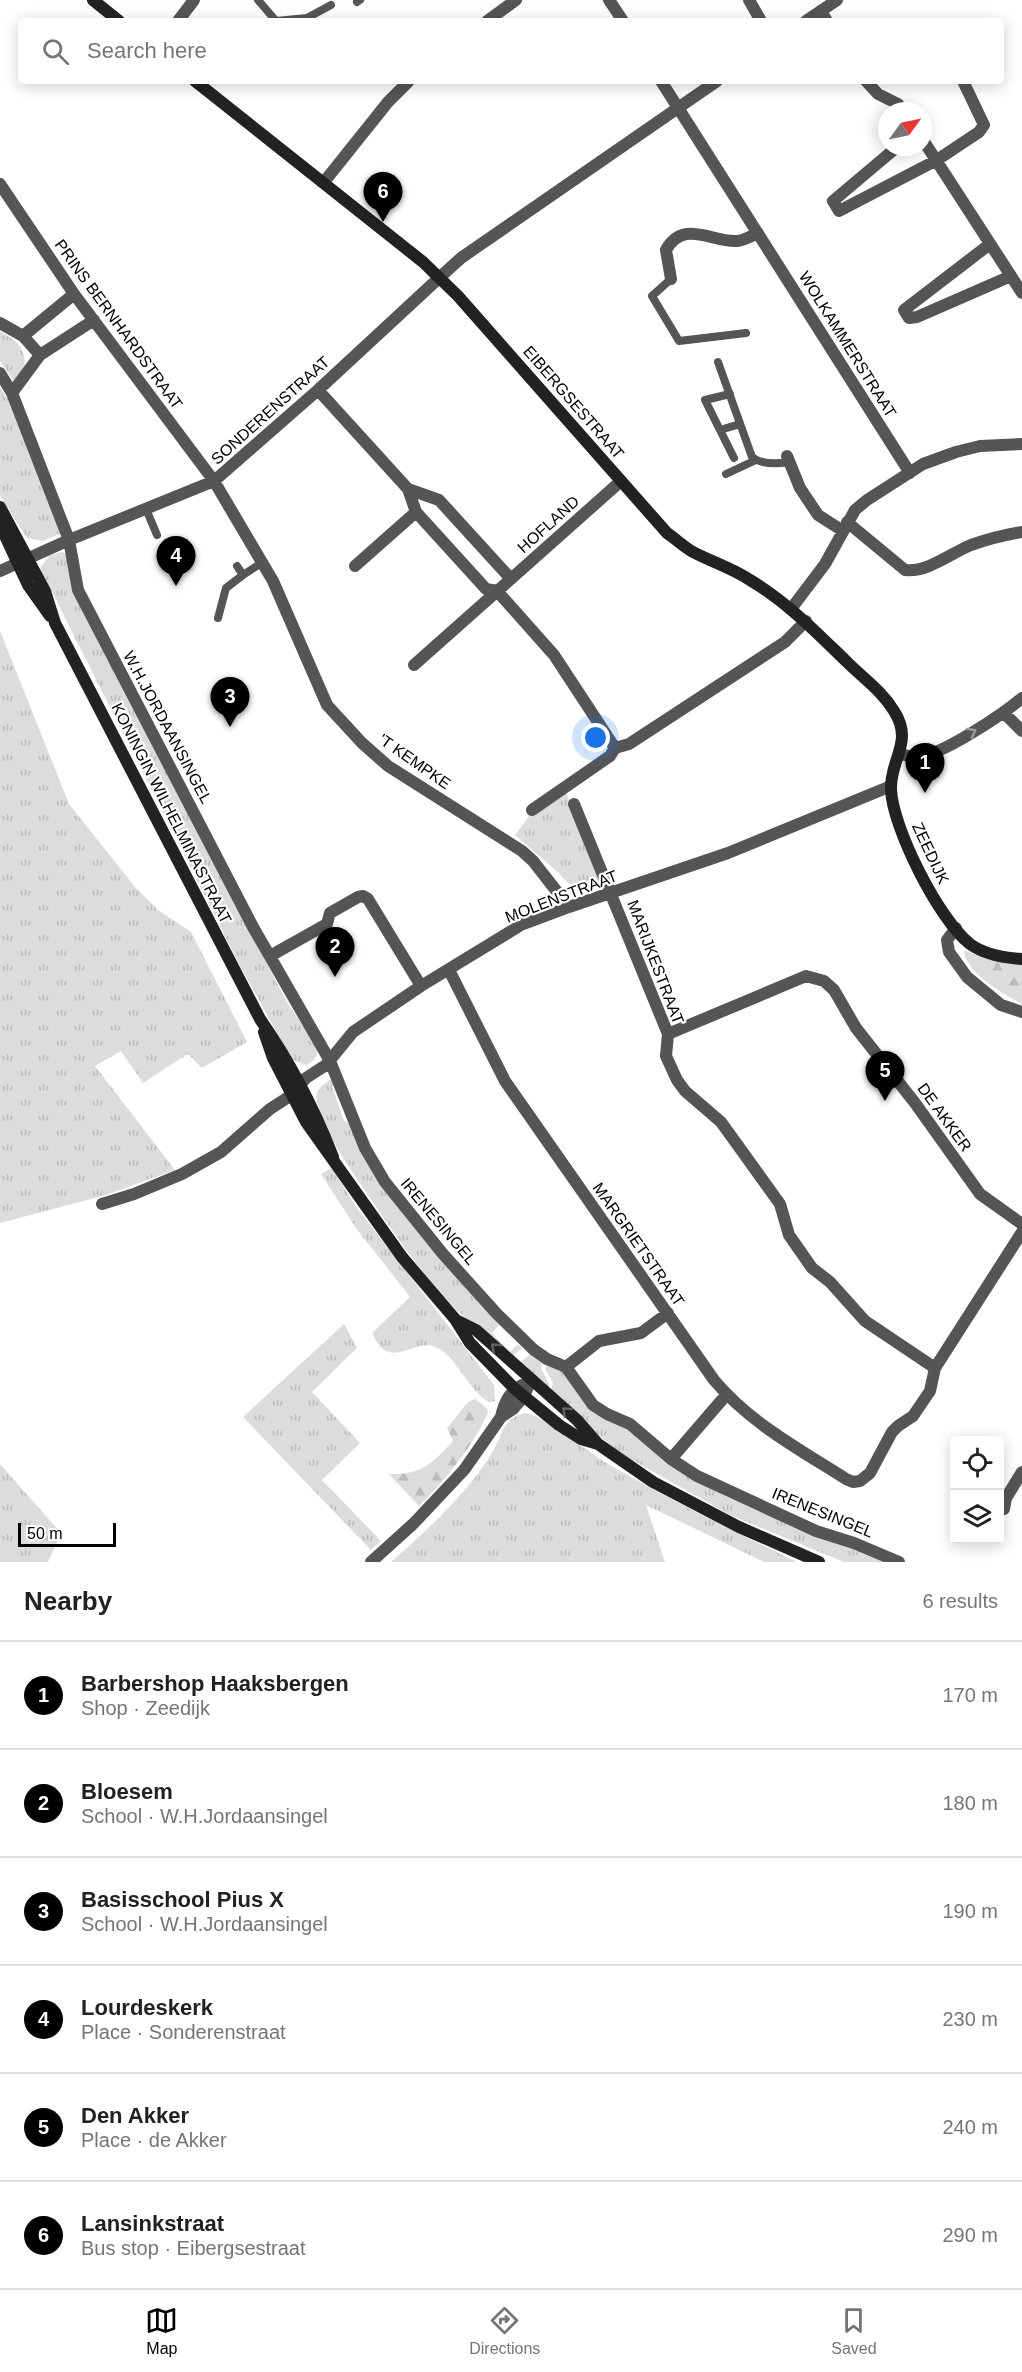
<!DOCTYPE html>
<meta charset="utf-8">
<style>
body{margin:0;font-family:Helvetica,sans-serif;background:#f6f6f6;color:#202124}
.controls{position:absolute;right:18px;bottom:18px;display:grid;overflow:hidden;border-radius:6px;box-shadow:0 3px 15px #0003}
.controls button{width:54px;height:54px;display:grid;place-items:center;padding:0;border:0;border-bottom:2px solid #e0e0e0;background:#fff;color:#202124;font:30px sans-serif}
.compass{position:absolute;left:878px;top:102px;width:54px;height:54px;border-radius:50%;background:#fff;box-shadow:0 3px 15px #0003;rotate:57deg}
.scale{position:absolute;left:18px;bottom:15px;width:98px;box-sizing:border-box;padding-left:6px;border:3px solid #000;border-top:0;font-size:16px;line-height:21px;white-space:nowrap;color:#000;-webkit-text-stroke:4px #fff;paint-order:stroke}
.you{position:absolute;left:596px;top:738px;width:21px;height:21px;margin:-15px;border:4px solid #fff;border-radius:50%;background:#1a73e8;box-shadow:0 0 0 9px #1a73e833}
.badge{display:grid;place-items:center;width:39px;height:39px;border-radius:50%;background:#000;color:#fff;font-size:20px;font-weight:700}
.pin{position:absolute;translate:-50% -50px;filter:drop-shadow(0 2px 3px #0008)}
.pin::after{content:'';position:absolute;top:32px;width:21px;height:18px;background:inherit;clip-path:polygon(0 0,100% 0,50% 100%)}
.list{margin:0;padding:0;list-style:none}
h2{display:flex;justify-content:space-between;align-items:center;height:78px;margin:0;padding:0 24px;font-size:26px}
h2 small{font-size:20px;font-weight:400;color:#757577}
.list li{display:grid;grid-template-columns:39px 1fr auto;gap:18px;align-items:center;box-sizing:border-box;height:108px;padding:0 24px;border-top:2px solid #e0e0e0}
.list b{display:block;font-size:22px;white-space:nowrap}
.list p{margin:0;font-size:20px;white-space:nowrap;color:#757577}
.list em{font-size:20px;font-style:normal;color:#757577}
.icon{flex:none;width:33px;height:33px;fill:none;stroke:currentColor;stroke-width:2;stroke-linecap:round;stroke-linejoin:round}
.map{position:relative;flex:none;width:1022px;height:1562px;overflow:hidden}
.search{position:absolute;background:#fff;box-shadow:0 3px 15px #0003;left:18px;right:18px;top:18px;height:66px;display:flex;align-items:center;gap:15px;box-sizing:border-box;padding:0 21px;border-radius:6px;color:#757577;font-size:22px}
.sheet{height:726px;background:#fff}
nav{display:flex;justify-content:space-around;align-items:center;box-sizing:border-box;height:84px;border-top:2px solid #e0e0e0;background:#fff;font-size:16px;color:#757577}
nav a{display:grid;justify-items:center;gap:3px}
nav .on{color:#000}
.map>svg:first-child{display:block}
.grass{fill:url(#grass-tufts)}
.forest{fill:url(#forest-firs)}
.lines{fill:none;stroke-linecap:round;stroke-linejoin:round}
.service{stroke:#555;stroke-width:8}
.minor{stroke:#555;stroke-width:12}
.tertiary{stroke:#555;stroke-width:12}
.secondary{stroke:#222;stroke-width:12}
.oneway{stroke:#999}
.oneway2{stroke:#646464}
.labels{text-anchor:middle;stroke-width:4.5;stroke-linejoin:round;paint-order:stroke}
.street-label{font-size:16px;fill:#000;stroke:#fff}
</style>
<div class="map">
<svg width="1022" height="1562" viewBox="0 0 1022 1562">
<defs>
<pattern id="grass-tufts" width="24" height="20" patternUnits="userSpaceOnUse" patternTransform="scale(1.5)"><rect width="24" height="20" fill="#dcdcdc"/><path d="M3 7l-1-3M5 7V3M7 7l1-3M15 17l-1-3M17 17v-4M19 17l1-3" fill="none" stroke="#bbb"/></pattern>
<pattern id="forest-firs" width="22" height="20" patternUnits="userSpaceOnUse" patternTransform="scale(1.5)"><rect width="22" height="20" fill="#dcdcdc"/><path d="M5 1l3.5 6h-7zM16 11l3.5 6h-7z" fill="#bbb"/></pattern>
</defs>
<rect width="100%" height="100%" fill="#fff"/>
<!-- grass -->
<path class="grass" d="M0 331C19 343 25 346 25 369L15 383 0 361Z
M0 387 11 404 64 532 43 541 27 538 0 496Z
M63 552 68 557 200 837 287 1002 317 1047C318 1058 315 1060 306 1065L292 1060 239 964 40 568 50 555Z
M0 631 69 804 135 887 158 910 191 932 247 1042 202 1068 189 1055H186L143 1083 121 1051 95 1066 175 1170 106 1195 0 1223Z
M565 791 607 882C590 884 570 892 560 874L515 835 533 811Z
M331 1079 335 1083 332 1086 344 1121 350 1124 444 1262 499 1325 492 1333 510 1352 518 1344 522 1348 511 1358C496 1345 480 1333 466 1319 427 1282 396 1237 366 1192 348 1166 330 1139 317 1109L319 1107C313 1092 318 1088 331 1079Z
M332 1168 357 1208 494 1385 495 1401 489 1402C467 1390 456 1353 433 1346 416 1341 394 1364 379 1345 376 1342 375 1337 372 1333L410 1297 356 1228 321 1174Z
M344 1324 357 1348 312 1392 360 1443 322 1480 381 1541 371 1550 243 1417Z
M529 1355 542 1363 541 1368 549 1384 548 1391 518 1364Z
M547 1365 563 1372 680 1470 725 1496 891 1562H844L730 1515 618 1452 551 1393 553 1382 545 1369Z
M526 1413C557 1422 581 1448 608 1464 670 1500 733 1531 797 1562H764L646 1505 665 1562H391C427 1530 467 1494 492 1453 504 1433 501 1419 526 1413Z
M0 1464 61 1533 48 1562H0Z"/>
<!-- forest -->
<path class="forest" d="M964 950 985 959 1022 964V1004C1004 994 965 973 964 950Z
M475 1399 487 1409 488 1413C471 1449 447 1478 419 1506L389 1474C421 1475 432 1464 453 1441L447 1428 468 1402Z"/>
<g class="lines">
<!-- service -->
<path class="service" d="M258 0 276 21 307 18 331 5
M357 2 360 0
M671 279 652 296 679 341 746 333
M718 362 752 457C762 465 777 464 789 462
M730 394 705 400 734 458
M720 430 740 424
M726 474 756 460
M146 509 157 535
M237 566 243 575 263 562
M218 618 226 588 243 575"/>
<!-- minor -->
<path class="minor" d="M609 0 623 21
M749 0 761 21
M821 11 827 21
M178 21 194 0
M487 21 516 0
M661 81 910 473
M866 81 878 94 898 104 903 111
M923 140 1022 293
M897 147 833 201 839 211 937 160 979 132 984 125 963 81
M324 182 388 102 409 81
M0 184 74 294 214 481 273 581 327 705 362 743 388 766 522 851 533 861 569 907
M990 244 904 310 909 318 917 317 1011 276
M671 279 666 250C683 219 711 242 736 241 743 241 751 236 758 233
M0 323 23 336 40 355
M23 336 74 294
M0 373 12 393 69 540 78 590 253 927 330 1061 365 1148 385 1182 443 1254 497 1314 534 1350 547 1359 566 1367 599 1341 641 1333 668 1313
M318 390 408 489 416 512 486 589 497 591 554 655 615 748
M12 393 40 355 94 320
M787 456 800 488 818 515 843 531
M408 489 439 500 511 579
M847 522 905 570C927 573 951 553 971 545 988 539 1004 535 1022 532
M355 566 416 512
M0 571 69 540 214 481 318 390 439 278
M791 609 825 564 855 510 867 500 923 464 956 452 980 446 1022 444
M414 665 621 481
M1004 713 1022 731
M899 753C905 755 912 758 917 757 941 756 1003 714 1022 698
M574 804 668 1034 666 1056 677 1080 685 1091 721 1122 780 1204 789 1235 812 1268 830 1282 865 1321 935 1368
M532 810 610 756 615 748 629 744 785 642 806 621
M956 928 947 940 949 952 967 977 1001 1005 1022 1012
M270 956 327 924 330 913 358 897 363 896 368 899 421 986
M449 970 505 1081 714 1380C750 1423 799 1449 846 1479L853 1482 860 1481 870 1473 892 1432 898 1426 913 1416 930 1391 935 1368 1022 1232
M668 1034 806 976 824 981 834 990 856 1028 915 1103 980 1194 1022 1224
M102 1204 134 1194 182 1174 221 1152 270 1109 287 1098 306 1078 326 1065 353 1032 421 986 521 925 569 907 728 853 891 786
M566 1367 593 1405 607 1414 630 1424 671 1459 697 1476 816 1531 854 1543 899 1562
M671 1459 727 1394
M1004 1509 1006 1498 1022 1472"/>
<!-- tertiary -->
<path class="tertiary" d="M806 21 837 0
M439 278 461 258 717 81
M501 1417C504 1403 509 1392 522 1385
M371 1562 413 1524 464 1470 501 1417 513 1409 524 1396 531 1380"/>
<!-- secondary -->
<path class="secondary" d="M93 0 119 21
M195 81 423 262 458 296 667 533C676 539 684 547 693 552 712 562 732 568 750 580 787 602 816 632 847 662 863 678 882 691 894 711 914 742 890 759 891 789 892 827 939 920 970 944 985 955 1004 958 1022 959
M0 507 45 591 55 623 260 1019C290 1062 314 1108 333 1157
M0 525 28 585 50 616
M264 1032 273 1058 306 1122 402 1257 455 1319 470 1343 515 1389 559 1425 581 1439 598 1444
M456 1320 476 1330 577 1420 598 1444 653 1482 739 1527 819 1562"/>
</g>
<!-- one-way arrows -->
<defs><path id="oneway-chevron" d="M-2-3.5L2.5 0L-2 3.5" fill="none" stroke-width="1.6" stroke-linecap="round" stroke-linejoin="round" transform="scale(1.5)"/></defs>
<use class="oneway" href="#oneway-chevron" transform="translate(972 732) rotate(-29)"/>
<g class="oneway2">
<use href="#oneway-chevron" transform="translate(495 1347) rotate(-138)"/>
<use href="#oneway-chevron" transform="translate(566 1411) rotate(-139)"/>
</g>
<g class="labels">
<!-- street labels -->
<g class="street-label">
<text transform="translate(119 324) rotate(54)" y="6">PRINS BERNHARDSTRAAT</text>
<text transform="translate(848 344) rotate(58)" y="6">WOLKAMMERSTRAAT</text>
<text transform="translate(574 402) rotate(49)" y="6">EIBERGSESTRAAT</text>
<text transform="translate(270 410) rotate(-42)" y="6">SONDERENSTRAAT</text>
<text transform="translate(548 524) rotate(-42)" y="6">HOFLAND</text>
<text transform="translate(168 727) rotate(62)" y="6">W.H.JORDAANSINGEL</text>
<text transform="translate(415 761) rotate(35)" y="6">'T KEMPKE</text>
<text transform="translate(172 813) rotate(63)" y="6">KONINGIN WILHELMINASTRAAT</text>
<text transform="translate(931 853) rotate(65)" y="6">ZEEDIJK</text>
<text transform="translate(561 896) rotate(-21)" y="6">MOLENSTRAAT</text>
<text transform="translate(656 962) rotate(69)" y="6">MARIJKESTRAAT</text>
<text transform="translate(945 1117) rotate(54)" y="6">DE AKKER</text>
<text transform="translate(439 1221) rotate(50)" y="6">IRENESINGEL</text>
<text transform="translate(639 1244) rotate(55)" y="6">MARGRIETSTRAAT</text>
<text transform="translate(823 1512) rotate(22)" y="6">IRENESINGEL</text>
</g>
</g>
</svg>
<div class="controls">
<button><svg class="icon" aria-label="locate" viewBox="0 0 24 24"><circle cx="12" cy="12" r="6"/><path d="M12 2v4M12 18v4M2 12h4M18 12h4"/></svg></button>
<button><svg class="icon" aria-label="layers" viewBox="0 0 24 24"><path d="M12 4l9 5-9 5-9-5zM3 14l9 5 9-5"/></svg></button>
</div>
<svg class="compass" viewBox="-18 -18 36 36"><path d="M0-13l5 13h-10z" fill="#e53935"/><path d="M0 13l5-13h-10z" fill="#757577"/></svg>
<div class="scale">50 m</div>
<div class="you"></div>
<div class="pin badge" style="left:925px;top:793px">1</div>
<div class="pin badge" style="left:335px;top:977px">2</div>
<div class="pin badge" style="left:230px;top:727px">3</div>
<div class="pin badge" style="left:176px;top:586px">4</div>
<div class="pin badge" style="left:885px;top:1101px">5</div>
<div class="pin badge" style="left:383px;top:222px">6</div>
<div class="search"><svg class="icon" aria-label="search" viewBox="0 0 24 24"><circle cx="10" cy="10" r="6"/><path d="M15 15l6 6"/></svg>Search here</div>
</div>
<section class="sheet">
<h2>Nearby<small>6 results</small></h2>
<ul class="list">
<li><span class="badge">1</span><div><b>Barbershop Haaksbergen</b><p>Shop · Zeedijk</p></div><em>170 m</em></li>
<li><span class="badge">2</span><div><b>Bloesem</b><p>School · W.H.Jordaansingel</p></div><em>180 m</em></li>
<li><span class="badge">3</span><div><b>Basisschool Pius X</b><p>School · W.H.Jordaansingel</p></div><em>190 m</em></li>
<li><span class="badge">4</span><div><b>Lourdeskerk</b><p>Place · Sonderenstraat</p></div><em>230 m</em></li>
<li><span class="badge">5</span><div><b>Den Akker</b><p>Place · de Akker</p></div><em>240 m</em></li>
<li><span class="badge">6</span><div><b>Lansinkstraat</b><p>Bus stop · Eibergsestraat</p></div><em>290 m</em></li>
</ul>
</section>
<nav>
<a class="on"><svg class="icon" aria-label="map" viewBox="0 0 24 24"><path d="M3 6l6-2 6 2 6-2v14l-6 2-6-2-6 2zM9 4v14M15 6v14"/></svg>Map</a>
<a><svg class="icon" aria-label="directions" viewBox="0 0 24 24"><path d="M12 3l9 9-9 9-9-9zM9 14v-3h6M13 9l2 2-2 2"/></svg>Directions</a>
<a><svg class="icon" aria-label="saved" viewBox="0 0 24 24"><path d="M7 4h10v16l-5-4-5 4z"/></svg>Saved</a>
</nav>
